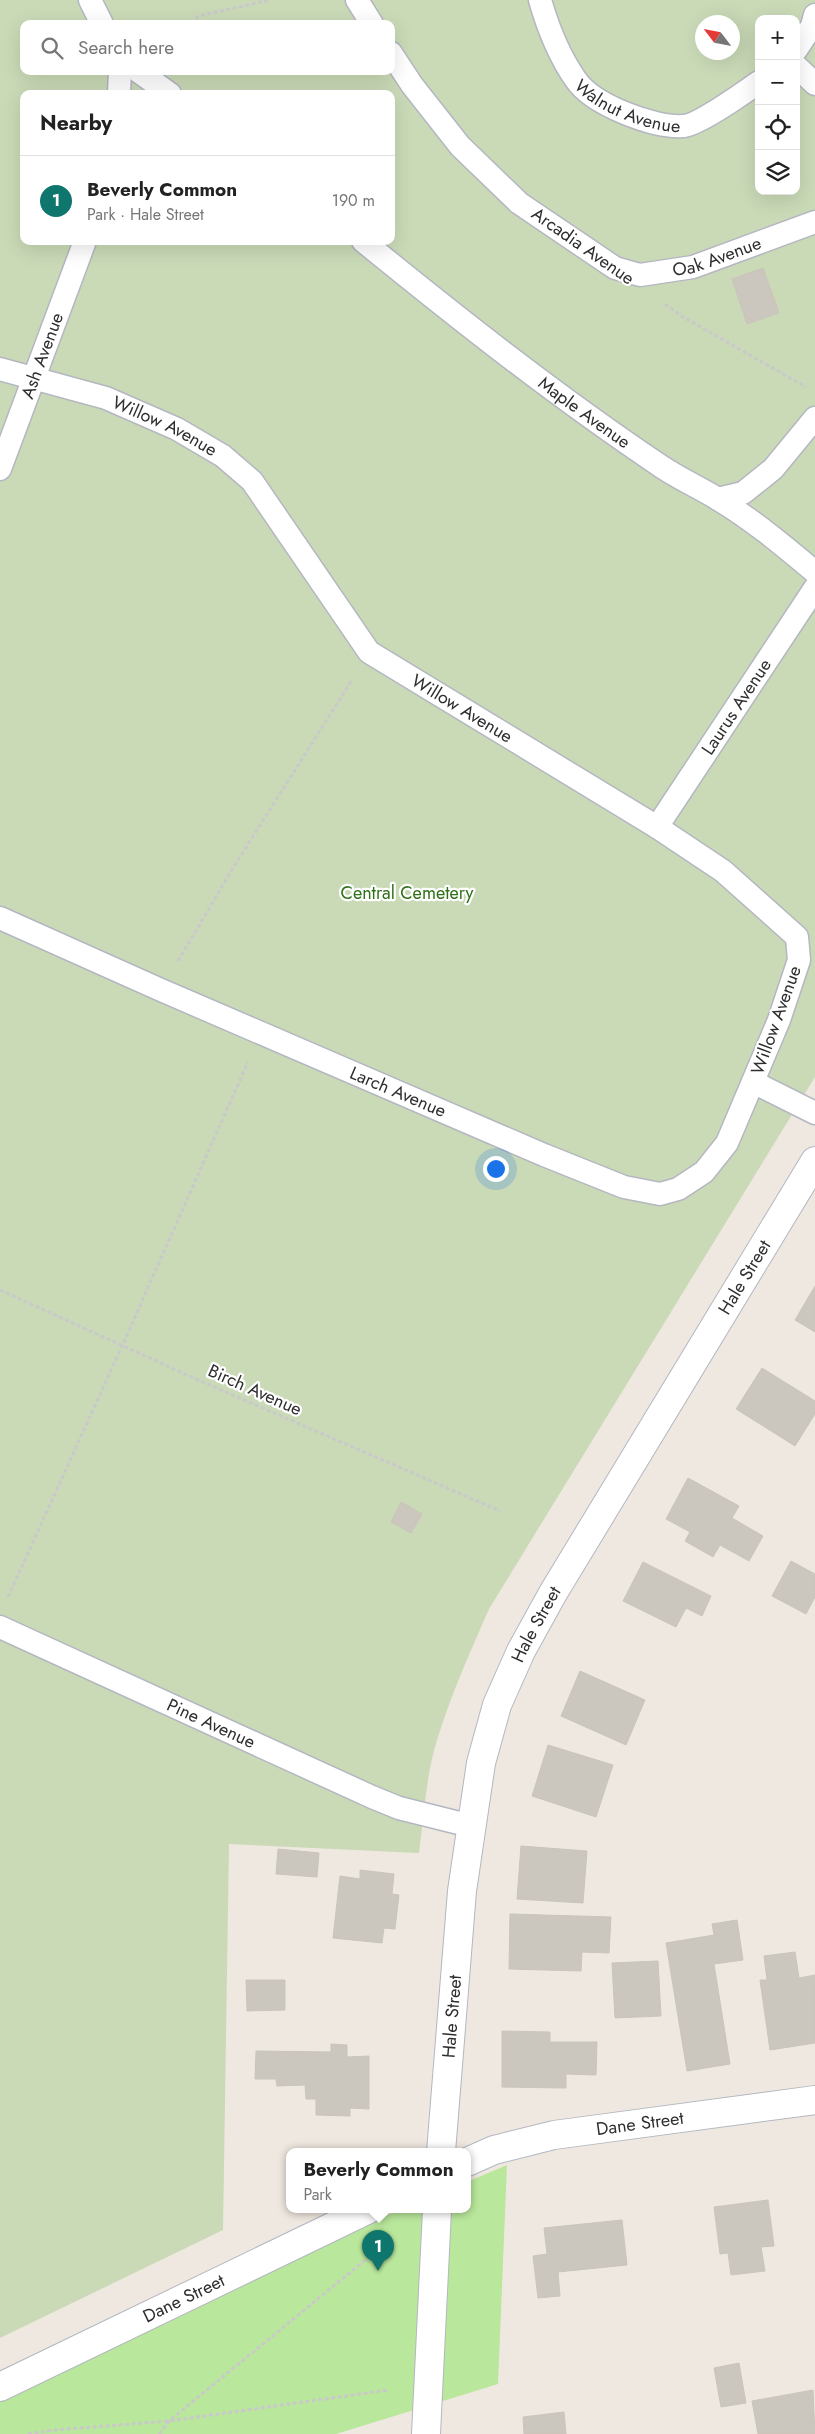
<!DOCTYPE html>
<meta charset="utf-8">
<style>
body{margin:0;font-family:Jost,sans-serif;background:#f6f6f6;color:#222}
.controls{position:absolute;right:15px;top:15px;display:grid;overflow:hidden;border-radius:10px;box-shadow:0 5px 20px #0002}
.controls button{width:45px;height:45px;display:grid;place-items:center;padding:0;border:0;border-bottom:1px solid #e0e0e0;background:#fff;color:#222;font:25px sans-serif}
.compass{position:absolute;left:695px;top:15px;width:45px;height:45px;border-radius:50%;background:#fff;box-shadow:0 5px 20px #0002;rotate:302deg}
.you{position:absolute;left:495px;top:1168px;width:18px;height:18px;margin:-12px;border:4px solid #fff;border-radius:50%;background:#1a73e8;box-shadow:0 0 0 8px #1a73e833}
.badge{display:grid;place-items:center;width:32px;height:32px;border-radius:50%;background:#0f766e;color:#fff;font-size:16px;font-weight:700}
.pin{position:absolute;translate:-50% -41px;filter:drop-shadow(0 1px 2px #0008)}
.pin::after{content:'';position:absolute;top:26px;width:18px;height:15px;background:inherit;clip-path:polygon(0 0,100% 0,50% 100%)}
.popup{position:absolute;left:286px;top:2148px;width:185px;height:65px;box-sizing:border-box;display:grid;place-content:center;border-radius:10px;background:#fff;filter:drop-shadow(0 1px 4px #0005);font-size:16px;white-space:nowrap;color:#767676}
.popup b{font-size:19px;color:#222}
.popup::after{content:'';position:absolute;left:50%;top:100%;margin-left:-10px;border:10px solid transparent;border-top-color:#fff}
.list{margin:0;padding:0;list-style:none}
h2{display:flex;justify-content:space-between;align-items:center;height:65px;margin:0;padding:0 20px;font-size:21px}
h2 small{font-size:16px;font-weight:400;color:#767676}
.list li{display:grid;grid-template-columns:32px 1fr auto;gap:15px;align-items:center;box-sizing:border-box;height:90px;padding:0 20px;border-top:1px solid #e0e0e0}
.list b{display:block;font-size:19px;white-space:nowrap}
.list p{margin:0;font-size:16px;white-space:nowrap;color:#767676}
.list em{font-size:16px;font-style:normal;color:#767676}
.icon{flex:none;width:28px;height:28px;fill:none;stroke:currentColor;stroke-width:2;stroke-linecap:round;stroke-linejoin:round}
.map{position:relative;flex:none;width:815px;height:2434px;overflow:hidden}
.search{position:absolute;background:#fff;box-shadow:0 5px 20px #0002;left:20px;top:20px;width:375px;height:55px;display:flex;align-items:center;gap:12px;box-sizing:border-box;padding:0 18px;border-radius:10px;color:#767676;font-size:19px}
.panel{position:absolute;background:#fff;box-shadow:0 5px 20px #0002;left:20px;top:90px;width:375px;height:155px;border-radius:10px}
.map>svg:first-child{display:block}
.green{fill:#b9e79b}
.cemetery{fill:#cadab7;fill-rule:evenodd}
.building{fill:#cbc6be;stroke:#cbc4b9}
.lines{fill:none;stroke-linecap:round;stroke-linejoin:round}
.service-casing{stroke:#b4b7c1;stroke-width:25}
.tertiary-casing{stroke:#b4b7c1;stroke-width:30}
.secondary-casing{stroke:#b4b7c1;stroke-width:30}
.path{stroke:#c9c9c9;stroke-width:3;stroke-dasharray:4 2.5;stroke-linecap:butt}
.service{stroke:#fff;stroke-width:22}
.tertiary{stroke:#fff;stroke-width:28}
.secondary{stroke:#fff;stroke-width:28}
.labels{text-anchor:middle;stroke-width:4.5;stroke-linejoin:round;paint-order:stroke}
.street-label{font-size:18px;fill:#2e2e2e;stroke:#fff}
.park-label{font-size:18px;fill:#2f7118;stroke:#fff}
</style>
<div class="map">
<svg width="815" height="2434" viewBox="0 0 815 2434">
<rect width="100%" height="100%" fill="#efe8e0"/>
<!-- green -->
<path class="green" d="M507 2165 498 2384 336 2434H0V2377L400 2210H467V2182Z"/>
<!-- cemetery -->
<path class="cemetery" d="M0 0H815V1077L489 1609C470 1652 451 1695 437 1740 426 1776 424 1815 419 1853L229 1844 223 2230 0 2338ZM759 19H796V191H759ZM702 22H732V52H702ZM24 24H391V71H24ZM24 94H391V241H24Z"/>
<!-- building -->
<path class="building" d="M763 268 779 313 747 324 732 279Z
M815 1286V1332L795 1320Z
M762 1368 815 1401V1414L795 1446 736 1409Z
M688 1478 739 1506 732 1518 763 1536 749 1561 720 1545 713 1557 685 1541 690 1532 666 1519Z
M401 1502 422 1514 411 1533 391 1522Z
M791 1561 815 1574V1597L806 1614 772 1596Z
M643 1562 711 1596 702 1616 686 1608 676 1627 623 1601Z
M580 1671 645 1700 626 1745 561 1716Z
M548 1745 613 1765 596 1817 532 1796Z
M521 1846 587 1851 583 1903 517 1899Z
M278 1849 319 1853 317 1877 276 1874Z
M360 1870 394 1874 392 1894 399 1895 395 1929 384 1928 382 1943 333 1938 340 1876 360 1879Z
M510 1914 611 1917 609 1953 582 1952 581 1971 509 1969Z
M737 1920 743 1960 714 1964 730 2064 687 2071 666 1943 714 1935 712 1924Z
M795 1952 799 1978 815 1975V2043L770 2050 760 1980H767L764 1956Z
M658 1961 661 2016 615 2018 612 1963Z
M246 1980H285V2010L247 2011Z
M502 2031 550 2032V2042H597L596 2075 566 2074V2088L502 2087Z
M331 2044 347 2045V2057L369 2056V2109L350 2108V2116L316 2115V2099H306L305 2085 277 2086 276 2079H255L256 2051 331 2052Z
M768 2200 774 2246 761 2247 765 2271 731 2275 728 2253 720 2254 714 2207Z
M622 2220 627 2265 558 2272 560 2296 538 2298 533 2256 547 2254 544 2228Z
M739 2363 746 2403 721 2407 714 2368Z
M813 2390 815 2434H758L752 2401Z
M564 2412 566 2434H524L523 2417Z"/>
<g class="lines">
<!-- service casing -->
<g class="service-casing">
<g id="service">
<path d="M90 0 102 24"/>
<path d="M357 0 372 24"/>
<path id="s1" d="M540 0C548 28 559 56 576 80 593 105 654 128 683 126 697 126 745 92 759 82"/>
<path d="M796 50 812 26 815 15"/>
<path id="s2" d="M391 53 412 85 460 146 519 203 615 268 640 275 693 267 815 222"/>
<path d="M796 66 815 84"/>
<path d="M138 71 170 94"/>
<path d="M119 94 120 71"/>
<path id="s3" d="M363 241C460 320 559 398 662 467 680 479 700 488 718 499 753 520 784 546 815 572"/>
<path id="s4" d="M0 369 106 398 177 429 223 456 252 481 369 652 657 827 723 871 797 937 799 960 779 1020 727 1143 704 1172 678 1189 660 1194 624 1187 544 1155 161 990 0 918"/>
<path id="s5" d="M0 469 85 241"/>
<path d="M718 499 743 493 773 469 815 418"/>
<path id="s6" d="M657 827 815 588"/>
<path d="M753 1082 815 1113"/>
<path id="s7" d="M0 1627 372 1797 399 1808 471 1826"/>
</g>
</g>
<!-- tertiary casing -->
<g class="tertiary-casing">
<g id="tertiary">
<path id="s8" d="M467 2162 494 2150 554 2135 815 2100"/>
<path d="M426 2434 437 2210"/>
</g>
</g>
<!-- secondary casing -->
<g class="secondary-casing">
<g id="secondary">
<path id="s9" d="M441 2152 462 1891 481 1763 497 1705 521 1651 553 1593 815 1161"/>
<path id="s10" d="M0 2387 367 2210"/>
</g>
</g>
<!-- path -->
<path class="path" d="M192 24 198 16 270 0
M665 304 683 317 806 387
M178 961 233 868 352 680
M0 1290 196 1379 500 1511
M8 1597 127 1335 248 1062
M28 2434 54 2430 169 2421 388 2390
M159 2434 169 2421 375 2252"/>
<!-- service -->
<use href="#service" class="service"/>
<!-- tertiary -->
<use href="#tertiary" class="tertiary"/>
<!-- secondary -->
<use href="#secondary" class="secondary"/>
</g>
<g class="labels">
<!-- street labels -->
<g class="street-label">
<text dy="6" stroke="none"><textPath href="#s1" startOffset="148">Walnut Avenue</textPath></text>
<text transform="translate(583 246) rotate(35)" y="6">Arcadia Avenue</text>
<text dy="6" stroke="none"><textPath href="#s2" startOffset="419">Oak Avenue</textPath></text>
<text dy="6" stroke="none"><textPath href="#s5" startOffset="121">Ash Avenue</textPath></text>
<text dy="6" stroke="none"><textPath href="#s3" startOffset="280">Maple Avenue</textPath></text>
<text dy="6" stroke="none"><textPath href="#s4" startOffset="175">Willow Avenue</textPath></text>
<text dy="6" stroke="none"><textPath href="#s4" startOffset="595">Willow Avenue</textPath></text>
<text dy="6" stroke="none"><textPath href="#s6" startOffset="144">Laurus Avenue</textPath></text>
<text transform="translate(776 1020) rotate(-70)" y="6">Willow Avenue</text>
<text transform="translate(398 1092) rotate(23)" y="6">Larch Avenue</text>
<text dy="6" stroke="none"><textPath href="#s9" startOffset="946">Hale Street</textPath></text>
<text transform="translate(255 1390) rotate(24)" y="6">Birch Avenue</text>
<text dy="6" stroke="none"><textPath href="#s9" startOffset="541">Hale Street</textPath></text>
<text dy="6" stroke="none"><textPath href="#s7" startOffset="232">Pine Avenue</textPath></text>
<text dy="6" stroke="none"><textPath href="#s9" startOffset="136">Hale Street</textPath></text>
<text dy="6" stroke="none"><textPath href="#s8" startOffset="178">Dane Street</textPath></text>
<text dy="6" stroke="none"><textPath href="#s10" startOffset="204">Dane Street</textPath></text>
</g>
<!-- park labels -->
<g class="park-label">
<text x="407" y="899">Central Cemetery</text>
</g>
</g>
</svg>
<div class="controls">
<button>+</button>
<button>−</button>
<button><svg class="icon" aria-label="locate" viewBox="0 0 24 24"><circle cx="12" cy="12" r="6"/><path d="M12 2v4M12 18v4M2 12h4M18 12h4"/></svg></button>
<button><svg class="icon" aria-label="layers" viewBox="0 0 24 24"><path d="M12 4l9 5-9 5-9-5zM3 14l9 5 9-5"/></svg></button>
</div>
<svg class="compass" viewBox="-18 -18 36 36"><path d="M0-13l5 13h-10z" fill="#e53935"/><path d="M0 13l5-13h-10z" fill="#767676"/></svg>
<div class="you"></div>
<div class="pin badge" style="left:378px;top:2271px">1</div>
<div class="popup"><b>Beverly Common</b>Park</div>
<div class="search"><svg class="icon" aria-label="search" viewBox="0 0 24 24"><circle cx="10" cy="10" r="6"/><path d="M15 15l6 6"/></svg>Search here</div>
<section class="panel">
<h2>Nearby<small></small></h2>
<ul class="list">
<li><span class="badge">1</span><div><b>Beverly Common</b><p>Park · Hale Street</p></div><em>190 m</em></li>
</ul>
</section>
</div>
